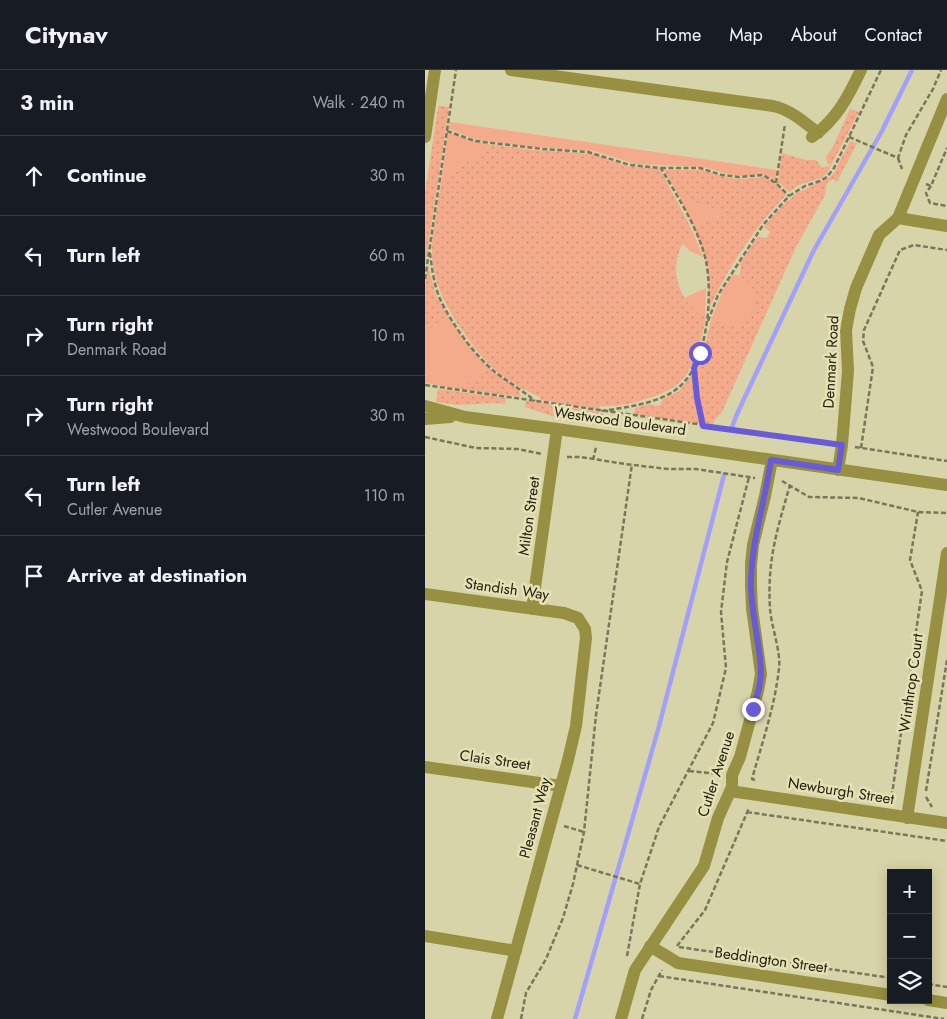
<!DOCTYPE html>
<meta charset="utf-8">
<style>
body{margin:0;font-family:Jost,sans-serif;background:#242831;color:#f1f3f6}
.controls{position:absolute;right:15px;bottom:15px;display:grid;overflow:hidden;border-radius:0px;box-shadow:0 2px 12px #0003}
.controls button{width:45px;height:45px;display:grid;place-items:center;padding:0;border:0;border-bottom:1px solid #363941;background:#171b24;color:#f1f3f6;font:25px sans-serif}
.stop{position:absolute;width:15px;height:15px;margin:-11px;border:4px solid #685bd5;border-radius:50%;background:#fff}
.stop.end{background:#685bd5;border-color:#fff;box-shadow:0 1px 5px #0008}
.list{margin:0;padding:0;list-style:none}
h2{display:flex;justify-content:space-between;align-items:center;height:65px;margin:0;padding:0 20px;font-size:21px}
h2 small{font-size:16px;font-weight:400;color:#9ea1a6}
.list li{display:grid;grid-template-columns:32px 1fr auto;gap:15px;align-items:center;box-sizing:border-box;height:80px;padding:0 20px;border-top:1px solid #363941}
.list b{display:block;font-size:19px;white-space:nowrap}
.list p{margin:0;font-size:16px;white-space:nowrap;color:#9ea1a6}
.list em{font-size:16px;font-style:normal;color:#9ea1a6}
.icon{flex:none;width:28px;height:28px;fill:none;stroke:currentColor;stroke-width:2;stroke-linecap:round;stroke-linejoin:round}
.map{position:relative;flex:none;width:522px;height:949px;overflow:hidden}
header{display:flex;align-items:center;gap:30px;box-sizing:border-box;height:70px;padding:0 25px;background:#171b24;border-bottom:1px solid #363941}
header strong{font-size:24px}
nav{display:flex;gap:28px;margin-inline-start:auto;font-size:18px}
main{display:flex}
aside{flex:1;background:#171b24}
.map>svg:first-child{display:block}
.grass{fill:url(#grass-dots)}
.garden{fill:#f4ab8c}
.lines{fill:none;stroke-linecap:round;stroke-linejoin:round}
.stream{stroke:#a2a0fb;stroke-width:4.5}
.path{stroke:#797659;stroke-width:2.5;stroke-dasharray:5 2.5;stroke-linecap:butt}
.street{stroke:#978f41;stroke-width:12}
.route{stroke:#685bd5;stroke-width:6}
.labels{text-anchor:middle;stroke-width:5;stroke-linejoin:round;paint-order:stroke}
.street-label{font-size:15px;fill:#232110;stroke:#e5e1b5}
</style>
<header>
<strong>Citynav</strong>
<nav><a>Home</a><a>Map</a><a>About</a><a>Contact</a></nav>
</header>
<main>
<aside>
<h2>3 min<small>Walk · 240 m</small></h2>
<ul class="list">
<li><svg class="icon" aria-label="ahead" viewBox="0 0 24 24"><path d="M12 20V5M6 11l6-6 6 6"/></svg><div><b>Continue</b></div><em>30 m</em></li>
<li><svg class="icon" aria-label="left" viewBox="0 0 24 24"><path d="M17 20v-9H6M10 6l-5 5 5 5"/></svg><div><b>Turn left</b></div><em>60 m</em></li>
<li><svg class="icon" aria-label="right" viewBox="0 0 24 24"><path d="M7 20v-9h11M14 6l5 5-5 5"/></svg><div><b>Turn right</b><p>Denmark Road</p></div><em>10 m</em></li>
<li><svg class="icon" aria-label="right" viewBox="0 0 24 24"><path d="M7 20v-9h11M14 6l5 5-5 5"/></svg><div><b>Turn right</b><p>Westwood Boulevard</p></div><em>30 m</em></li>
<li><svg class="icon" aria-label="left" viewBox="0 0 24 24"><path d="M17 20v-9H6M10 6l-5 5 5 5"/></svg><div><b>Turn left</b><p>Cutler Avenue</p></div><em>110 m</em></li>
<li><svg class="icon" aria-label="arrive" viewBox="0 0 24 24"><path d="M6 21V4h12l-3 4 3 4H6"/></svg><div><b>Arrive at destination</b></div></li>
</ul>
</aside>
<div class="map">
<svg width="522" height="949" viewBox="0 0 522 949">
<defs>
<pattern id="grass-dots" width="8" height="8" patternUnits="userSpaceOnUse" patternTransform="scale(1.25)"><rect width="8" height="8" fill="#f4ab8c"/><path d="M2 2h.1M6 6h.1" fill="none" stroke="#d19378" stroke-width="1.8" stroke-linecap="round"/></pattern>
</defs>
<rect width="100%" height="100%" fill="#d8d4a9"/>
<!-- grass -->
<path class="grass" d="M14 36 24 37 0 197V122L13 38Z
M425 39 434 42 402 103 396 108 374 115 364 122 353 112 357 83 381 90H391L397 98 405 95V93L403 94 401 86 407 79Z
M425 71 432 73 412 112 408 109 402 113 400 125 371 177 297 342 289 351 288 355 280 354 273 322 271 299 278 285 286 250 303 254 320 250 328 238 327 218 314 206 316 196 314 195 333 166 338 168 342 167 345 162 339 157 358 135 372 123 404 108 409 103Z
M68 75 109 80 169 84 202 96 235 99 267 160C241 190 248 227 281 248 271 290 267 317 221 329 206 334 191 337 175 336L174 339 115 330V327C78 311 59 293 37 260 19 234 7 210 7 178L6 177 15 119 38 95Z
M239 100H277L304 108 316 109 337 107 346 110 362 124C330 157 303 197 284 239L283 196 269 157 284 149 302 144 254 126Z
M3 195 11 225 23 246 0 263V216Z
M62 297 93 319 96 327 35 319Z
M267 305 271 329 277 354 209 344 210 338 225 334 231 336 235 335 238 329 254 321Z
M13 319 81 328 80 334 68 333 33 335 11 332Z
M101 331 174 342 172 353 170 355 142 351 100 337Z"/>
<!-- garden -->
<path class="garden" d="M25 52 352 100 350 110 337 104 322 106 305 105 279 97 210 94 169 81 107 77 52 70 24 59Z
M23 62 44 70 68 75 38 95 15 119Z
M254 126 303 144 284 149 269 157Z
M267 160 278 187 265 181 257 173Z
M308 204C315 206 323 211 327 217 333 229 327 250 313 254 305 257 294 252 286 250L298 220Z
M281 218 280 248 272 243 259 228Z
M23 246 43 275 62 297 35 319 0 313V263Z"/>
<g class="lines">
<!-- stream -->
<path class="stream" d="M307 357 312 344 389 180 457 61 487 0
M150 949 233 660 299 405"/>
<!-- path -->
<path class="path" d="M22 61 50 71 118 79 163 82 205 95 236 98C252 126 274 159 281 191 288 226 283 294 253 318 233 334 202 337 177 341L175 352
M424 67 473 88 481 65 508 19 516 0
M473 88 477 99
M236 98H275L297 105 314 107 338 105 351 113 364 126
M351 113 360 54
M501 114 506 116 522 78
M506 116 501 123 505 133 522 136
M5 183C7 199 9 216 16 231 27 254 50 286 70 302 83 312 97 320 110 331
M0 209 31 0
M283 251 293 225 338 155 364 126 380 116 395 111 402 107 409 98 456 0
M269 298 272 328 279 356
M0 315 404 373
M0 367 51 378 93 379 117 384
M430 377 522 391
M436 378 448 297 438 271 439 260 475 180 489 175 522 180
M142 387H156L200 394 243 399H271L330 408
M168 390 171 377
M357 411 384 427 434 428 493 442 522 443
M264 701 295 704
M330 710 327 709C337 673 350 636 354 598 356 581 346 556 345 538 342 491 352 460 365 415
M501 721 522 590
M501 727 507 737
M459 730 467 724 497 521 485 490 493 442
M322 742 522 771
M139 756 159 762
M152 795 215 814
M252 876 280 840 324 738
M254 877 466 908
M202 886 215 814 234 757 288 653 301 598 296 542 302 492 324 407
M234 906 519 949
M503 914 522 917
M96 949 101 923 121 889 138 848 148 814 159 762 171 645 207 394
M217 949 226 920 237 900"/>
<!-- street -->
<path class="street" d="M86 0 348 36C366 40 379 52 393 63
M0 67 10 0
M387 67C412 49 423 27 436 0
M473 148 522 156
M0 336 40 347 132 359 522 415
M0 349 25 347
M413 400 417 375 423 301 421 260 425 239 431 218 454 165 473 148 522 29
M0 524 139 543 153 548 160 559 161 568 151 656 143 690 72 949
M107 539 132 359
M0 697 136 716
M305 721 522 753
M482 748 522 483
M0 866 91 881
M225 876 253 893 466 925
M503 930 522 933
M196 949 210 900 279 796 293 748 307 717V705L315 687 333 621 336 604 327 538 326 516V494L328 475 340 426 347 390"/>
</g>
<g class="lines">
<!-- route -->
<path class="route" d="M275 283 269 298 272 328 278 356 417 375 413 400 346 390C340 432 326 472 326 514 326 544 335 572 336 602 336 615 332 627 328 639"/>
</g>
<g class="labels">
<!-- street labels -->
<g class="street-label">
<text transform="translate(406 292) rotate(-87)" y="5">Denmark Road</text>
<text transform="translate(195 351) rotate(8)" y="5">Westwood Boulevard</text>
<text transform="translate(104 446) rotate(-82)" y="5">Milton Street</text>
<text transform="translate(82 519) rotate(8)" y="5">Standish Way</text>
<text transform="translate(486 613) rotate(-82)" y="5">Winthrop Court</text>
<text transform="translate(70 690) rotate(8)" y="5">Clais Street</text>
<text transform="translate(291 704) rotate(-72)" y="5">Cutler Avenue</text>
<text transform="translate(416 721) rotate(9)" y="5">Newburgh Street</text>
<text transform="translate(110 748) rotate(-75)" y="5">Pleasant Way</text>
<text transform="translate(346 890) rotate(8)" y="5">Beddington Street</text>
</g>
</g>
</svg>
<div class="controls">
<button>+</button>
<button>−</button>
<button><svg class="icon" aria-label="layers" viewBox="0 0 24 24"><path d="M12 4l9 5-9 5-9-5zM3 14l9 5 9-5"/></svg></button>
</div>
<div class="stop" style="left:275px;top:283px"></div>
<div class="stop end" style="left:328px;top:639px"></div>
</div>
</main>
